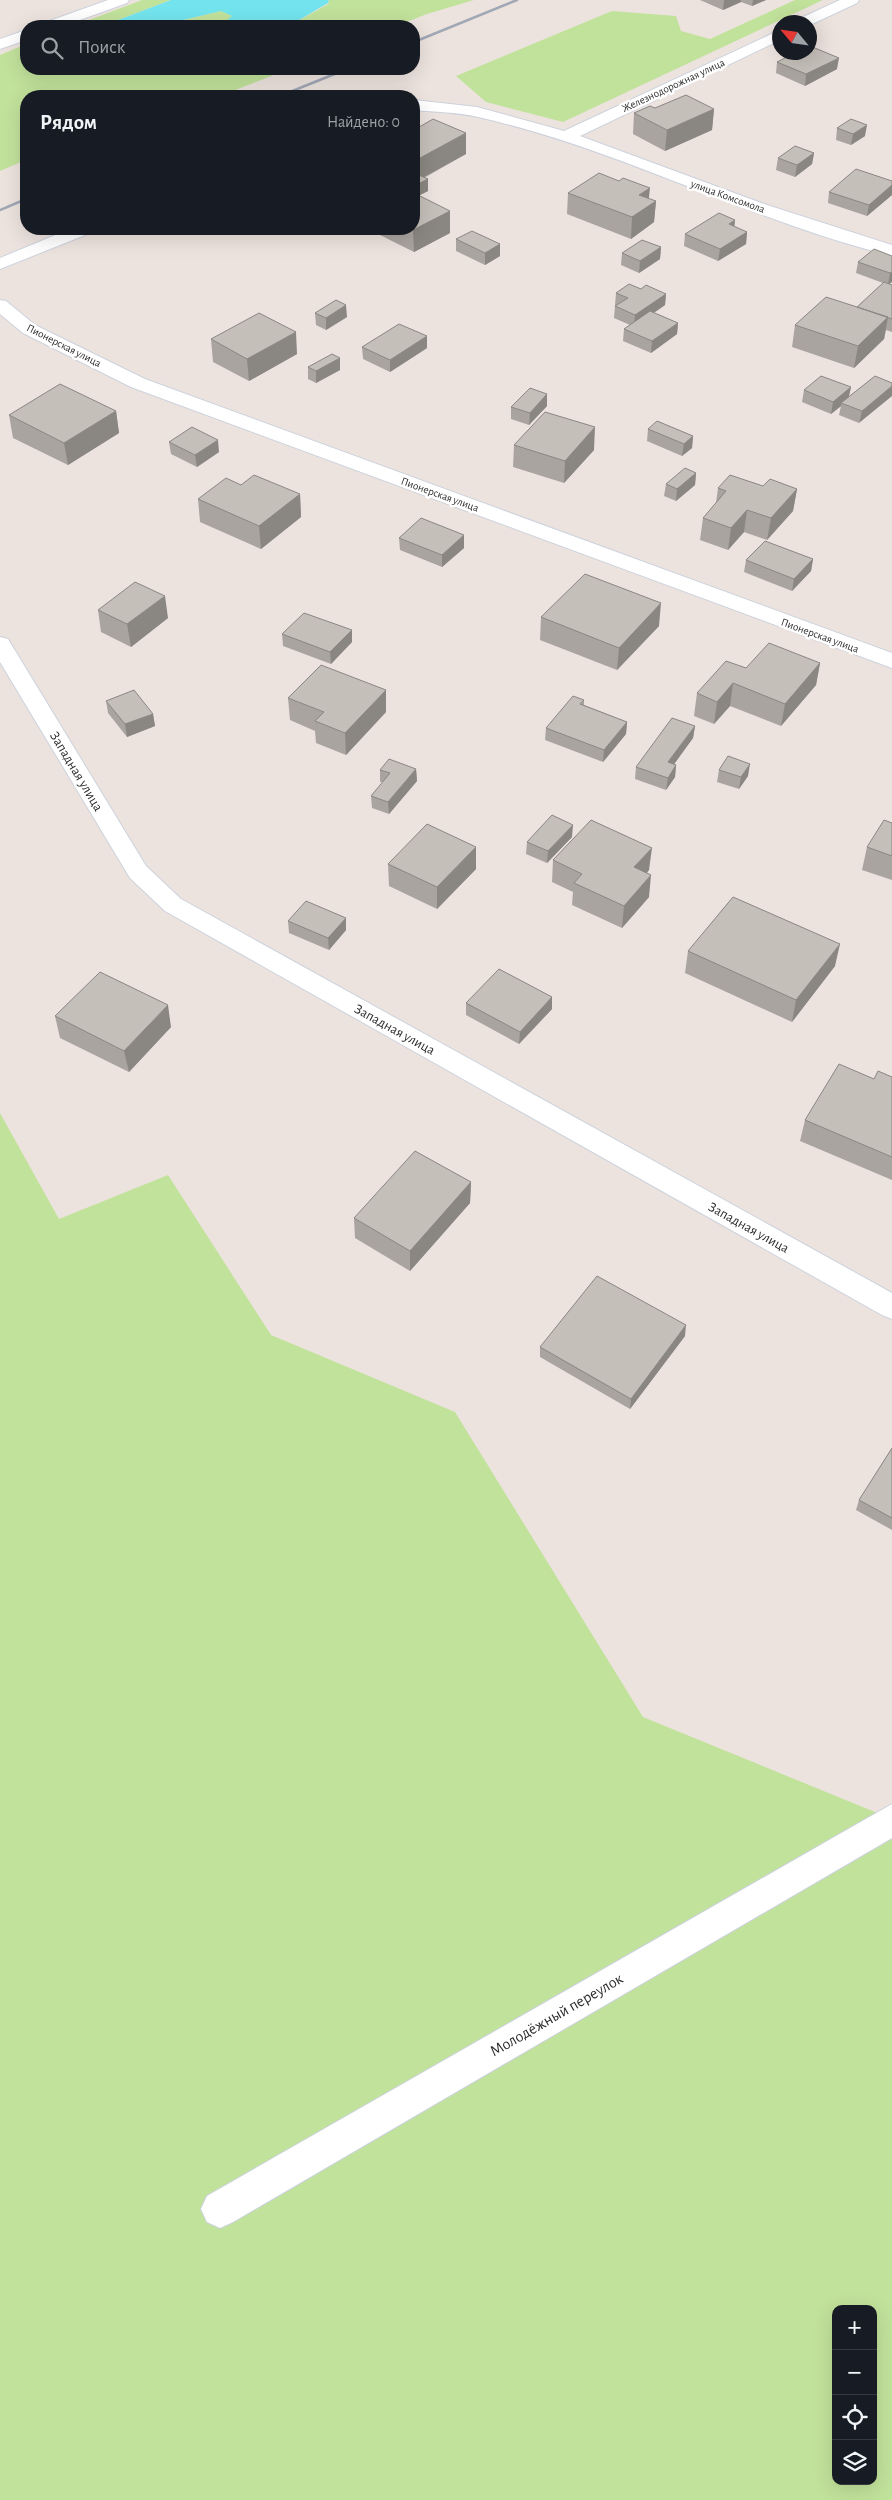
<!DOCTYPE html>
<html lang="ru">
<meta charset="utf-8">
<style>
body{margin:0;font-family:"Alegreya Sans",sans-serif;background:#242831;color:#f1f3f6}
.controls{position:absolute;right:15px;bottom:15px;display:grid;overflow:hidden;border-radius:10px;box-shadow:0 5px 20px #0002}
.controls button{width:45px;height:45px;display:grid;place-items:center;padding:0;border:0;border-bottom:1px solid #363941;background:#171b24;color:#f1f3f6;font:25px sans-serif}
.compass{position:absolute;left:772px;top:15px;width:45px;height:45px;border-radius:50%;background:#171b24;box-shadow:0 5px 20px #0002;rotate:299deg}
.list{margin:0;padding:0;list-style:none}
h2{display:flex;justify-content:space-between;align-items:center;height:65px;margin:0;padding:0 20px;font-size:21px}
h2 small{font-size:16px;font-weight:400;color:#9ea1a6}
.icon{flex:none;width:28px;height:28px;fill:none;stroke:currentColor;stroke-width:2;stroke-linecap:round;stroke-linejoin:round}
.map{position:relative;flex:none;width:892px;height:2500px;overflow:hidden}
.search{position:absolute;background:#171b24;box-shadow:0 5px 20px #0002;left:20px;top:20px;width:400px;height:55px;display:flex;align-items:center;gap:12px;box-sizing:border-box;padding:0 18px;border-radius:20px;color:#9ea1a6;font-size:19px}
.panel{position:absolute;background:#171b24;box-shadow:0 5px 20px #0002;left:20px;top:90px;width:400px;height:145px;border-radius:20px}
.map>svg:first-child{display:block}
.green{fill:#c1e29b;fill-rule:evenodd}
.water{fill:#73e4ed}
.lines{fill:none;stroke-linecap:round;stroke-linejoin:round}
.street-casing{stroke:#ccd2dd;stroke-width:2}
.street{fill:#fff;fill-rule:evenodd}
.rail{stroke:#a0a7b5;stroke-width:2.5}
.wall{fill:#a9a49f}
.shaded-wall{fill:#8a8682}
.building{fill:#c5bfb9;stroke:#8a8682}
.labels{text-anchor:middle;stroke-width:5;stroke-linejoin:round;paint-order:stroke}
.far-street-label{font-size:11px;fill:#2b2b2b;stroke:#fff}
.street-label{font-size:14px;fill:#2b2b2b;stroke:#fff}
.near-street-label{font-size:16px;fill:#2b2b2b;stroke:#fff}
</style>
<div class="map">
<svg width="892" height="2500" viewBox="0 0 892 2500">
<rect width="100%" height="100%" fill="#ede3de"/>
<!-- green -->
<path class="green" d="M142 0H171L102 26H73Z
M329 0H474L427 14 396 26H289L328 4Z
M795 0H823L563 122 486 102 456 76 612 11 676 16 681 31 710 39Z
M221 11 233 16 220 26H177L183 20Z
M26 44V69H120C134 76 156 74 172 69H289L220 96H26V160L0 171V55Z
M0 1113 59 1219 168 1175 271 1335 455 1412 643 1717 892 1819V2500H0ZM836 2309H873V2481H836Z"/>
<!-- water -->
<path class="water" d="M171 0H329L328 3 289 26H220L232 16 221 11 183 20 177 26H102Z"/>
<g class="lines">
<!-- street casing -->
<g class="street-casing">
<path id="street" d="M108 0H129L127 3 63 26H41L44 23Z
M840 0H859L857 3 810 25V22H796L799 19Z
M26 30V40L0 49V39Z
M780 30V40L580 136 767 205 892 245V256C750 221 620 149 478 117 457 112 435 112 414 110V100L477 107 564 131Z
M70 229H93L90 233 0 269V258Z
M0 300 6 301 35 325 145 379 892 653V668L131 387 23 333 0 314Z
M0 637 8 639 11 644 146 866 181 899 892 1293V1319L882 1315 165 911 130 878 0 662Z
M892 1804V1838L233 2222 220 2228 207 2222 201 2209 207 2196Z"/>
</g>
<!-- street -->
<use href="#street" class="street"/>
<!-- rail -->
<path class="rail" d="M414 42 517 0
M280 96 347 69
M0 210 26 199"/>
</g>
<!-- wall -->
<path class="wall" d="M700 0H766L752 6 741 2 723 10Z
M777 62 837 69 805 86 776 73Z
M655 108 714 109 712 130 665 151 633 134 634 113Z
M837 128 865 136 851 145 836 140Z
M414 130 466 154 424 178 428 179V191L418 196 450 233 414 252 378 234 377 229H414Z
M814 153 812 164 795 177 776 170 778 158Z
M892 181V195L867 216 828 203 829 192Z
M568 193 656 201 654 222 631 239 567 214Z
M747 232 746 244 718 261 684 246 685 234Z
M456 239 500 256 485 265 456 251Z
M661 247 660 259 639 273 621 265 622 253Z
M892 256V282L889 284 892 285V332L886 330 884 339 854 368 792 347 795 325 857 307 883 283 856 273 858 262Z
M641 289 666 294 665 305 654 313 678 323 677 334 651 353 623 341 624 329 630 325 614 318 615 306 617 305H615L616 293Z
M315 313 347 317 326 330 316 325Z
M211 339 297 354 249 381 213 362Z
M362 347 427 348 390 372 363 359Z
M340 358V370L316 383 308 379V367Z
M875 376 859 423 839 415 841 406 831 414 802 402 804 390 851 387 849 397Z
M547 394V406L529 425 511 419V407Z
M116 411 119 433 68 465 13 438 9 415Z
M648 429 693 436 692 448 682 456 647 441Z
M169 442 219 452 197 467 171 454Z
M514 445 594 450 564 483 513 467Z
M696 473 695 485 676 501 664 496 666 484Z
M241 485 300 494 301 517 261 549 200 522 198 499Z
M718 488 797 489 793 511 767 540 744 532 728 550 700 540 703 518 716 503Z
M464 535V548L442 567 400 550 399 538Z
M813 559 811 571 792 591 744 572 746 560Z
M98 610 168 618 131 647 101 632Z
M541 617 659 626 617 670 540 640Z
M352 630V642L331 664 283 646 282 634Z
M820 663 816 685 781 726 730 706 714 724 694 716 697 693 746 668Z
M288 698 386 712 346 755 316 743 315 731 290 720Z
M584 700V705L627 722 626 734 603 762 545 740 546 728Z
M106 701 153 714 155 726 127 737 108 713Z
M695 726 693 738 674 764 676 765 675 777 666 790 635 779 636 767Z
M416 769 417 781 389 814 372 808 371 796 383 782H380V770Z
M719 770 748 776 739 789 717 782Z
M892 823V880L862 870 867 847Z
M572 837 547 863 526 854 527 842Z
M553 860 649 870 647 873 649 897 622 928 572 905 573 892 552 882Z
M388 864 476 869 437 909 389 886Z
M346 918V930L329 950 289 933 288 921Z
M688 951 835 966 792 1022 685 973Z
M552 997V1009L519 1044 466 1015V1003Z
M55 1016 171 1027 129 1072 60 1038Z
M892 1077V1180L800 1141 805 1120 874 1079Z
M471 1182 470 1203 410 1271 355 1238 354 1218Z
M685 1336 630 1409 540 1357V1347Z
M892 1448V1530L856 1510 859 1500Z"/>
<!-- shaded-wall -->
<path class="shaded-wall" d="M724 0H741V2L723 10Z
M753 0H766L752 6Z
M839 58 837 69 805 86 806 74Z
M714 109 712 130 665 151 667 130Z
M867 125 865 136 851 145 853 134Z
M466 133V154L420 179V158Z
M814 153 812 164 795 177 797 165Z
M428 179V191L414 198V186Z
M892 185V195L867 216 869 205Z
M650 188 648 206 656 201 654 222 631 239 632 217 639 195Z
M450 211V233L414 252 413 230Z
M735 220 734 232 729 224Z
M747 232 746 244 718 261 720 249Z
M500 244V256L485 265V253Z
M661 247 660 259 639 273 640 261Z
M892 272V282L888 285 890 273Z
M666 294 665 305 634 326 635 315Z
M346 305 347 317 326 330V318Z
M888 317 884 339 854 368 858 346Z
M678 323 677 334 651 353 652 341Z
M296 332 297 354 249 381 247 359Z
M427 336V348L390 372V360Z
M340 358V370L316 383V371Z
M892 386V396L859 423 862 411Z
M851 387 848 399 841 403V406L831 414 833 402Z
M547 394V406L529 425 530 413Z
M116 411 119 433 68 465 64 443Z
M595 427 594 450 564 483 565 461Z
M693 436 692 448 682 456 684 444Z
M218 440 219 452 197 467 195 455Z
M696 473 695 485 676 501 677 489Z
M797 489 793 511 767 540 771 518Z
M300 494 301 517 261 549 259 526Z
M747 510 744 532 728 550 731 528Z
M464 535V548L442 567V555Z
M813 559 811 571 792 591 794 579Z
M165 596 168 618 131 647 127 624Z
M661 603 659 626 617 670 619 648Z
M352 630V642L331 664 330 652Z
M820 663 816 685 781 726 785 704Z
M733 683 730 706 714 724 717 702Z
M386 690V712L346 755 345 733Z
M153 714 155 726 127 737 125 724Z
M627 722 626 734 603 762 604 750Z
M695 726 693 738 667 774 668 762Z
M750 764 748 776 739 789 741 777Z
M676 765 675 777 666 790 668 778Z
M416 769 417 781 389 814 388 802Z
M573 825 572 837 547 863 548 851Z
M476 847V869L437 909V887Z
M652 848 649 870 632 889 634 867Z
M651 875 649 897 622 928 624 906Z
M346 918V930L329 950 328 938Z
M840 944 835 966 792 1022 796 1000Z
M552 997V1009L519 1044 520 1032Z
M168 1005 171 1027 129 1072 124 1051Z
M471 1182 470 1203 410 1271V1251Z
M686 1325 685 1336 630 1409 631 1399Z"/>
<!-- building -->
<path class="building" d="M810 46 839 58 806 74 777 62 797 52H810Z
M686 95 714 109 667 130 634 113 650 106 655 108Z
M433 119 466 133 420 158 414 155V142L419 139 414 137V130Z
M851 119 867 125 853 134 837 128Z
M795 146 814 153 797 165 778 158Z
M856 169 892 181V185L869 205 829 192Z
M414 173 428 179 414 186Z
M599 173 619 181 623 178 650 188 639 195 656 201 632 217 568 193Z
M414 193 450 211 413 230 411 229H414Z
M719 213 735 220 729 224 747 232 720 249 685 234Z
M472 231 500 244 485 253 456 239Z
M642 240 661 247 640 261 622 253Z
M874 249 892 256V272L890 273 858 262Z
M884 282 892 285V319L857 307Z
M629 284 641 289 646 285 666 294 635 315 615 306 628 298 616 293Z
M826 297 888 317 858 346 795 325Z
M336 300 346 305 326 318 315 313Z
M650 311 678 323 652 341 624 329Z
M259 313 296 332 247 359 211 339Z
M399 324 427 336 390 360 362 347Z
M332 354 340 358 316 371 308 367Z
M821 376 851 387 833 402 804 390Z
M875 376 892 383V386L862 411 841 403Z
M60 384 116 411 64 443 9 415Z
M530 388 547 394 530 413 511 407Z
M545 412 595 427 565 461 514 445Z
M657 421 693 436 684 444 648 429Z
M192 427 218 440 195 455 169 442Z
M685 468 696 473 677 489 666 484Z
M254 475 300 494 259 526 198 499 226 478 241 485Z
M730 475 763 486 770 479 797 489 771 518 747 510 731 528 703 518 726 491 718 488Z
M421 518 464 535 442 555 399 538Z
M765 541 813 559 794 579 746 560Z
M585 574 661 603 619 648 541 617Z
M135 582 165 596 127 624 98 610Z
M304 613 352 630 330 652 282 634Z
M769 643 820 663 785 704 733 683 717 702 697 693 726 661 746 668Z
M321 665 386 690 345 733 315 721 324 712 288 698Z
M134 690 153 714 125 724 106 701Z
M573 696 584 700 580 704 627 722 604 750 546 728Z
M672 718 695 726 668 762 676 765 668 778 636 767Z
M728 756 750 764 741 777 719 770Z
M389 759 416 769 388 802 371 796 390 773 380 770Z
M552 815 573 825 548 851 527 842Z
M591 820 652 848 634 867 651 875 624 906 574 883 582 874 553 860Z
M884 820 892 823V856L867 847Z
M427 824 476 847 437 887 388 864Z
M733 897 840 944 796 1000 688 951Z
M306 901 346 918 328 938 288 921Z
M499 969 552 997 520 1032 466 1003Z
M100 972 168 1005 124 1051 55 1016Z
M839 1064 874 1079 878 1071 892 1077V1157L805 1120Z
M415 1151 471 1182 410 1251 354 1218Z
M597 1276 686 1325 631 1399 540 1347Z
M892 1448V1518L859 1500Z"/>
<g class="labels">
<!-- far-street labels -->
<g class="far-street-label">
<text transform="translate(673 85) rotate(-25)" y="4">Железнодорожная улица</text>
<text transform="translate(728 196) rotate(20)" y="4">улица Комсомола</text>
<text transform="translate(64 345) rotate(27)" y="4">Пионерская улица</text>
<text transform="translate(440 494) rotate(20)" y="4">Пионерская улица</text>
<text transform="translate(820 635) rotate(20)" y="4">Пионерская улица</text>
</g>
<!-- street labels -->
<g class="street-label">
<text transform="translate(77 771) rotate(59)" y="5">Западная улица</text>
<text transform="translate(395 1029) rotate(29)" y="5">Западная улица</text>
<text transform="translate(749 1227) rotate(29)" y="5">Западная улица</text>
</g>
<!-- near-street labels -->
<g class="near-street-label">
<text transform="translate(556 2014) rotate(-30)" y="6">Молодёжный переулок</text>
</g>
</g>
</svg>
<div class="controls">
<button>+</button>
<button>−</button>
<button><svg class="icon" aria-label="locate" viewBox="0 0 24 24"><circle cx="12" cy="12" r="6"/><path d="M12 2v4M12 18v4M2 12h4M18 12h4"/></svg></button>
<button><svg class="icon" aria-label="layers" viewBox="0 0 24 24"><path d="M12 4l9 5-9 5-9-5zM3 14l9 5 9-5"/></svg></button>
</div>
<svg class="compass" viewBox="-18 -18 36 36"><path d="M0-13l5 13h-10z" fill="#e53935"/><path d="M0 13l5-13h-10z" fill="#9ea1a6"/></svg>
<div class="search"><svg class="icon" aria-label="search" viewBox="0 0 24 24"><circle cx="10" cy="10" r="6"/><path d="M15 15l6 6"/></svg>Поиск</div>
<section class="panel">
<h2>Рядом<small>Найдено: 0</small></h2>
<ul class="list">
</ul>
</section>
</div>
